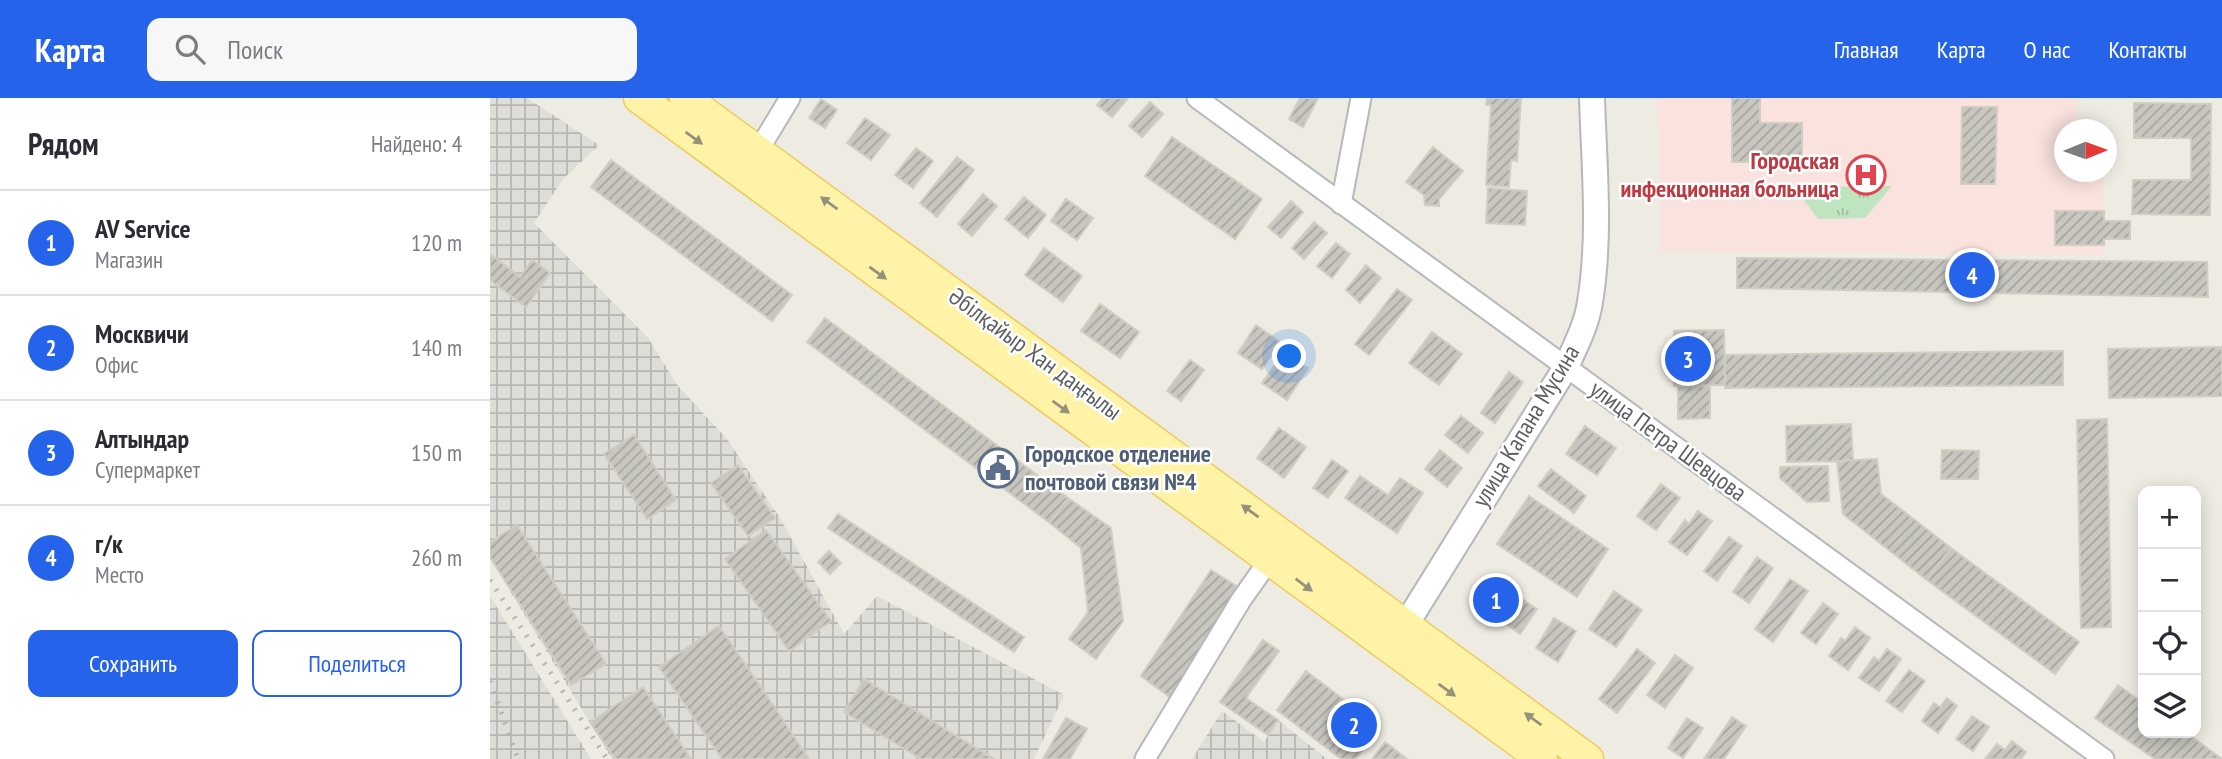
<!DOCTYPE html>
<html lang="ru">
<meta charset="utf-8">
<style>
body{margin:0;font-family:"PT Sans Narrow",sans-serif;background:#f7f7f7;color:#2b2b33}
.controls{position:absolute;right:21px;bottom:21px;display:grid;overflow:hidden;border-radius:14px;box-shadow:0 4px 18px #0003}
.controls button{width:63px;height:63px;display:grid;place-items:center;padding:0;border:0;border-bottom:2px solid #e1e1e2;background:#fff;color:#2b2b33;font:35px sans-serif}
.compass{position:absolute;left:1564px;top:21px;width:63px;height:63px;border-radius:50%;background:#fff;box-shadow:0 4px 18px #0003;rotate:89deg}
.you{position:absolute;left:800px;top:259px;width:24px;height:24px;margin:-18px;border:5px solid #fff;border-radius:50%;background:#1a73e8;box-shadow:0 0 0 10px #1a73e833}
.badge{display:grid;place-items:center;width:46px;height:46px;border-radius:50%;background:#2563eb;color:#fff;font-size:23px;font-weight:700}
.pin{position:absolute;translate:-50% -50%;border:4px solid #fff;box-shadow:0 2px 7px #0006}
.list{margin:0;padding:0;list-style:none}
h2{display:flex;justify-content:space-between;align-items:center;height:91px;margin:0;padding:0 28px;font-size:30px}
h2 small{font-size:23px;font-weight:400;color:#7c7c81}
.list li{display:grid;grid-template-columns:46px 1fr auto;gap:21px;align-items:center;box-sizing:border-box;height:105px;padding:0 28px;border-top:2px solid #e1e1e2}
.list b{display:block;font-size:26px;white-space:nowrap}
.list p{margin:0;font-size:23px;white-space:nowrap;color:#7c7c81}
.list em{font-size:23px;font-style:normal;color:#7c7c81}
.actions{display:flex;gap:14px;padding:21px 28px}
.actions a{flex:1;padding:16px 0;border:2px solid #2563eb;border-radius:14px;text-align:center;font-size:24px;color:#2563eb}
.actions .main{background:#2563eb;color:#fff}
.icon{flex:none;width:38px;height:38px;fill:none;stroke:currentColor;stroke-width:2;stroke-linecap:round;stroke-linejoin:round}
.map{position:relative;flex:none;width:1732px;height:661px;overflow:hidden}
header{display:flex;align-items:center;gap:42px;box-sizing:border-box;height:98px;padding:0 35px;background:#2563eb;color:#fff}
header strong{font-size:33px}
nav{display:flex;gap:38px;margin-inline-start:auto;font-size:24px}
.search{width:490px;height:63px;background:#f7f7f7;display:flex;align-items:center;gap:18px;box-sizing:border-box;padding:0 24px;border-radius:14px;color:#7c7c81;font-size:26px}
main{display:flex}
aside{flex:1;background:#fff}
.map>svg:first-child{display:block}
.industrial{fill:url(#industrial-grid)}
.medical{fill:#fae2de}
.grass{fill:url(#grass-tufts)}
.building{fill:url(#building-hatch);stroke:#d2cdc1;stroke-width:2}
.lines{fill:none;stroke-linecap:round;stroke-linejoin:round}
.minor-casing{stroke:#b5b8bc;stroke-width:23}
.tertiary-casing{stroke:#b5b8bc;stroke-width:28}
.primary-casing{stroke:#efcb5a;stroke-width:33}
.minor{stroke:#fff;stroke-width:19}
.tertiary{stroke:#fff;stroke-width:24}
.primary{stroke:#fef3a7;stroke-width:30}
.rail{stroke:#b3b4b4;stroke-width:5;stroke-dasharray:2 9;stroke-linecap:butt}
.oneway{fill:#94927b}
.labels{text-anchor:middle;stroke-width:5;stroke-linejoin:round;paint-order:stroke}
.health-label{font-size:24px;font-weight:bold;fill:#be3a42;stroke:#fff;text-anchor:end}
.street-label{font-size:24px;fill:#5b5e63;stroke:#fff}
.service-label{font-size:24px;font-weight:bold;fill:#4e5e75;stroke:#fff;text-anchor:start}
</style>
<header>
<strong>Карта</strong>
<div class="search"><svg class="icon" aria-label="search" viewBox="0 0 24 24"><circle cx="10" cy="10" r="6"/><path d="M15 15l6 6"/></svg>Поиск</div>
<nav><a>Главная</a><a>Карта</a><a>О нас</a><a>Контакты</a></nav>
</header>
<main>
<aside>
<h2>Рядом<small>Найдено: 4</small></h2>
<ul class="list">
<li><span class="badge">1</span><div><b>AV Service</b><p>Магазин</p></div><em>120 m</em></li>
<li><span class="badge">2</span><div><b>Москвичи</b><p>Офис</p></div><em>140 m</em></li>
<li><span class="badge">3</span><div><b>Алтындар</b><p>Супермаркет</p></div><em>150 m</em></li>
<li><span class="badge">4</span><div><b>г/к</b><p>Место</p></div><em>260 m</em></li>
</ul>
<div class="actions"><a class="main">Сохранить</a><a>Поделиться</a></div>
</aside>
<div class="map">
<svg width="1732" height="661" viewBox="0 0 1732 661">
<defs>
<pattern id="industrial-grid" width="8" height="8" patternUnits="userSpaceOnUse" patternTransform="scale(1.75)"><rect width="8" height="8" fill="#dfddd7"/><path d="M0 4h8M4 0v8" fill="none" stroke="#b8b6b2"/></pattern>
<pattern id="grass-tufts" width="24" height="20" patternUnits="userSpaceOnUse" patternTransform="scale(1.75)"><rect width="24" height="20" fill="#bfe5c0"/><path d="M3 7l-1-3M5 7V3M7 7l1-3M15 17l-1-3M17 17v-4M19 17l1-3" fill="none" stroke="#9ebda0"/></pattern>
<pattern id="building-hatch" width="6" height="6" patternUnits="userSpaceOnUse" patternTransform="scale(1.75)"><rect width="6" height="6" fill="#c8c6bf"/><path d="M-1 1l2-2M0 6l6-6M5 7l2-2" fill="none" stroke="#a5a49f"/></pattern>
</defs>
<rect width="100%" height="100%" fill="#edebe2"/>
<!-- industrial -->
<path class="industrial" d="M0 0H37L109 47 73 81 44 125 158 240 188 288 237 341 290 420 354 536 387 498 574 597 544 661H122L0 460Z
M0 498 101 661H0Z
M732 613 774 644 788 622 837 661H702Z"/>
<!-- medical -->
<path class="medical" d="M1168 0H1587L1585 31 1574 32V74H1583V83L1613 81 1614 122 1640 123V141H1614V157L1170 153Z"/>
<!-- grass -->
<path class="grass" d="M1402 88 1375 120 1328 121 1304 89Z"/>
<!-- building -->
<path class="building" d="M613 0H638L622 19 607 7Z
M810 0H828L813 29 799 21Z
M997 0H1031L1027 63 1021 62 1019 89 996 87 1001 7H996Z
M1242 0H1270V25H1312V64H1242Z
M331 1 347 12 335 30 319 20Z
M660 4 673 16 652 39 639 28Z
M1644 5 1721 6 1720 117 1642 116 1643 82H1701V40H1644Z
M1472 9H1507L1505 86H1471Z
M375 20 400 37 381 62 357 45Z
M682 39 772 101 745 141 655 78Z
M943 49 973 73 949 101V108L935 107 934 97 916 84Z
M426 50 443 63 423 90 405 77Z
M467 59 484 72 447 119 430 105Z
M121 62 302 197 282 223 101 89Z
M998 90 1037 93 1035 127 996 125Z
M493 96 507 108 482 138 468 126Z
M534 99 556 117 538 140 515 121Z
M576 101 603 120 587 142 561 123Z
M801 103 813 114 791 140 778 129Z
M1565 113H1614V123H1640V141H1614V147H1565Z
M824 124 837 135 814 161 802 150Z
M846 145 860 156 842 180 827 168Z
M554 150 592 178 573 204 535 177Z
M0 156 30 179 42 162 60 175 36 209 0 182Z
M1247 160 1717 164 1718 199 1247 190Z
M876 167 891 180 870 205 856 192Z
M907 191 922 202 879 257 865 246Z
M610 206 649 234 630 260 591 233Z
M335 220 578 400 560 425 317 244Z
M766 227 790 244 772 271 748 255Z
M1234 232 1235 287 1184 288V233Z
M942 234 972 256 949 287 919 265Z
M1732 249V298L1619 300 1618 251Z
M1573 253V287L1235 290V257Z
M794 254 818 270 797 302 772 285Z
M700 262 714 272 691 303 677 293Z
M1019 274 1033 284 1005 325 991 315Z
M1220 288V320L1188 321V289Z
M971 318 993 335 978 355 955 337Z
M1617 321 1621 529 1591 530 1587 322Z
M1361 326 1363 363 1297 364 1296 328Z
M1095 328 1126 350 1107 377 1076 356Z
M789 330 816 349 794 380 767 360Z
M144 337 186 402 157 421 114 356Z
M950 352 972 370 957 389 935 371Z
M1452 352 1489 353 1488 381H1451Z
M1387 361 1391 396 1461 450 1437 482 1353 416 1347 363Z
M842 362 858 373 838 400 823 390Z
M248 367 285 420 258 438 221 385Z
M1338 368 1339 403 1317 404 1290 380V369Z
M1061 371 1096 398 1084 415 1048 388Z
M870 378 898 397 910 380 933 395 907 435 855 400Z
M1171 386 1190 400 1166 432 1147 418Z
M1039 398 1118 451 1087 499 1007 446Z
M578 400 621 430 633 523 606 561 579 541 598 514 591 450 560 425Z
M1208 413 1222 423 1197 457 1179 444 1195 422 1199 426Z
M348 416 534 539 524 554 338 430Z
M27 427 116 566 81 587 0 459V444Z
M276 432 341 523 299 553 235 461Z
M1239 439 1252 448 1227 483 1214 473Z
M1461 450 1589 544 1565 576 1437 482Z
M339 453 351 465 340 476 328 464Z
M1267 459 1283 470 1259 505 1243 494Z
M721 472 751 491 681 600 651 578Z
M1300 481 1318 493 1283 544 1265 531Z
M1003 482 1047 511 1030 536 997 513 993 497Z
M1124 493 1152 512 1126 549 1099 531Z
M1333 505 1348 516 1326 546 1311 535Z
M1064 520 1086 533 1068 564 1046 550Z
M229 528 277 598 319 661H232L169 569Z
M1365 529 1380 540 1358 572 1339 558 1351 540 1355 543Z
M773 542 789 553 756 600 788 622 778 637 730 604Z
M1147 551 1165 565 1127 615 1109 601Z
M1397 551 1411 561 1389 593 1369 580 1384 559 1389 563Z
M1185 557 1203 570 1175 610 1157 597Z
M1419 572 1435 583 1412 614 1396 603Z
M816 573 890 629 866 661H851L787 612Z
M374 581 504 661H431L354 614Z
M1628 587 1653 605V635H1697L1732 661H1665L1605 620Z
M153 589 201 661H125L100 624Z
M1457 600 1467 608 1448 635 1432 623 1444 605 1450 609Z
M1482 618 1499 629 1483 653 1466 641Z
M1242 619 1256 628 1234 661H1214Z
M576 620 597 631 580 661H553Z
M1197 620 1213 630 1193 660 1178 650Z
M1522 643 1536 654 1531 661H1495L1507 646 1515 652Z
M895 644 917 661H882Z"/>
<g class="lines">
<!-- minor casing -->
<g class="minor-casing">
<path id="minor" d="M707 0 1614 661
M263 61 300 0
M851 106 871 0
M655 661 751 502 785 454"/>
</g>
<!-- tertiary casing -->
<g class="tertiary-casing">
<path id="tertiary" d="M907 541 1076 269C1085 249 1097 226 1100 204 1111 137 1104 67 1102 0"/>
</g>
<!-- primary casing -->
<g class="primary-casing">
<path id="primary" d="M149 0 1052 661
M195 0 1098 661"/>
</g>
<!-- minor -->
<use href="#minor" class="minor"/>
<!-- tertiary -->
<use href="#tertiary" class="tertiary"/>
<!-- primary -->
<use href="#primary" class="primary"/>
<!-- rail -->
<path class="rail" d="M0 482 117 661
M0 583 28 661"/>
</g>
<!-- one-way arrows -->
<defs><path id="oneway-solid" d="M-6-.8H1V-3.2L6.5 0L1 3.2V.8H-6Z" transform="scale(1.75)"/></defs>
<g class="oneway">
<use href="#oneway-solid" transform="translate(204 40) rotate(36)"/>
<use href="#oneway-solid" transform="translate(339 105) rotate(-144)"/>
<use href="#oneway-solid" transform="translate(388 175) rotate(36)"/>
<use href="#oneway-solid" transform="translate(571 309) rotate(36)"/>
<use href="#oneway-solid" transform="translate(760 413) rotate(-144)"/>
<use href="#oneway-solid" transform="translate(814 487) rotate(37)"/>
<use href="#oneway-solid" transform="translate(957 592) rotate(36)"/>
<use href="#oneway-solid" transform="translate(1043 621) rotate(-144)"/>
</g>
<!-- icons -->
<defs>
<g id="hospital-ring" transform="scale(2.0125)"><circle r="9.5" fill="#fff" stroke="#e0444e" stroke-width="1.5"/><path d="M-5-5h3v3.5h4V-5h3V5h-3V1.5h-4V5h-3Z" fill="#e0444e"/></g>
<g id="civic-ring" transform="scale(2.0125)"><circle r="9.5" fill="#fff" stroke="#5c6f8a" stroke-width="1.5"/><path d="M-.6-6.5H3V-4.5H.6V-3L4-1V1h2V6H-6V1h2V-1L-.6-3ZM-1.2 2.5V6h2.4V2.5Z" fill="#5c6f8a"/></g>
</defs>
<g fill-rule="evenodd">
<use href="#hospital-ring" x="1376" y="77"/>
<use href="#civic-ring" x="508" y="370"/>
</g>
<g class="labels">
<!-- health labels -->
<g class="health-label">
<text x="1349" y="71">Городская<tspan x="1349" dy="28">инфекционная больница</tspan></text>
</g>
<!-- street labels -->
<g class="street-label">
<text transform="translate(545 256) rotate(36)" y="8">Әбілқайыр Хан даңғылы</text>
<text transform="translate(1036 328) rotate(-59)" y="8">улица Капана Мусина</text>
<text transform="translate(1178 343) rotate(36)" y="8">улица Петра Шевцова</text>
</g>
<!-- service labels -->
<g class="service-label">
<text x="535" y="364">Городское отделение<tspan x="535" dy="28">почтовой связи №4</tspan></text>
</g>
</g>
</svg>
<div class="controls">
<button>+</button>
<button>−</button>
<button><svg class="icon" aria-label="locate" viewBox="0 0 24 24"><circle cx="12" cy="12" r="6"/><path d="M12 2v4M12 18v4M2 12h4M18 12h4"/></svg></button>
<button><svg class="icon" aria-label="layers" viewBox="0 0 24 24"><path d="M12 4l9 5-9 5-9-5zM3 14l9 5 9-5"/></svg></button>
</div>
<svg class="compass" viewBox="-18 -18 36 36"><path d="M0-13l5 13h-10z" fill="#e53935"/><path d="M0 13l5-13h-10z" fill="#7c7c81"/></svg>
<div class="you"></div>
<div class="pin badge" style="left:1006px;top:502px">1</div>
<div class="pin badge" style="left:864px;top:627px">2</div>
<div class="pin badge" style="left:1198px;top:261px">3</div>
<div class="pin badge" style="left:1482px;top:177px">4</div>
</div>
</main>
